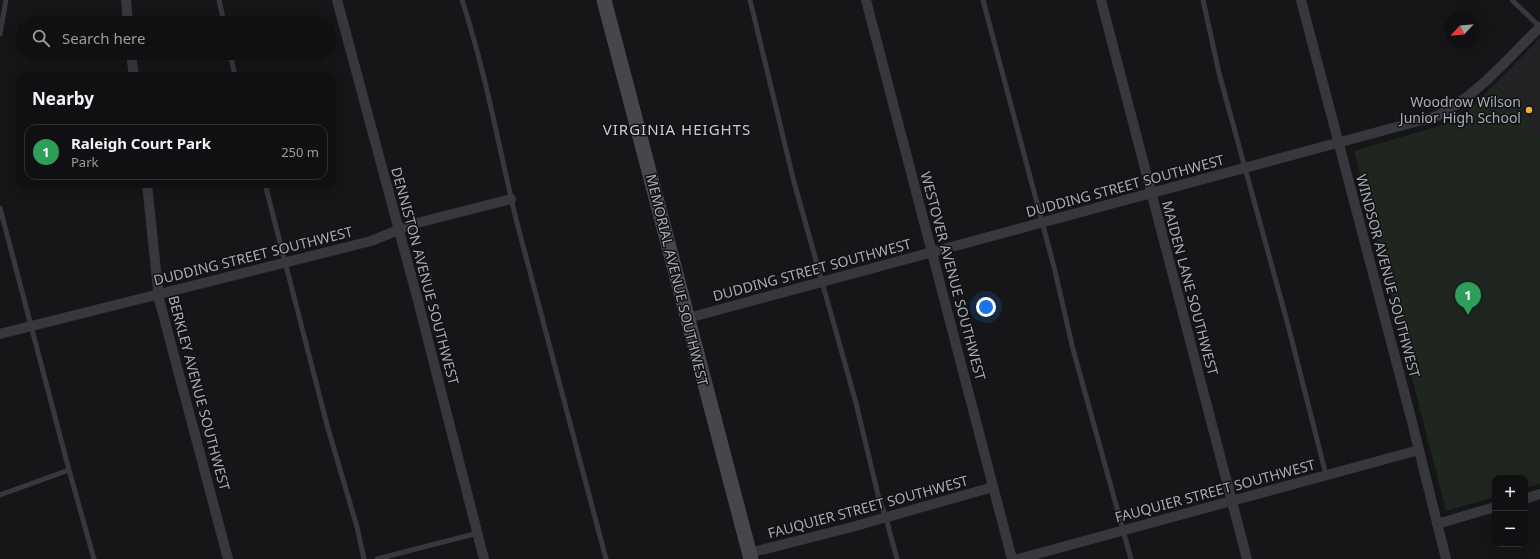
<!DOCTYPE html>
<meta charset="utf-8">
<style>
body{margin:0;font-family:"Noto Sans",sans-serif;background:#19191b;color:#f1f3f6}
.controls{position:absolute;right:12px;bottom:12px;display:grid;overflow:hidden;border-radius:8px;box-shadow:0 4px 16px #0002}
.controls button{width:36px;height:36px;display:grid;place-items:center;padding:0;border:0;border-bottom:1px solid #303032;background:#101012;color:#f1f3f6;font:20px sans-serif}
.compass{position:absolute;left:1444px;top:12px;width:36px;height:36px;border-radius:50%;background:#101012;box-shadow:0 4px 16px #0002;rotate:244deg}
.you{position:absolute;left:986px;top:307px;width:14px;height:14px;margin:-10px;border:3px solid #fff;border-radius:50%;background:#1a73e8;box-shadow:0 0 0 6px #1a73e833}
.badge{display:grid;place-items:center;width:26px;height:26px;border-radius:50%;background:#f2b134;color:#fff;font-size:13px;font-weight:700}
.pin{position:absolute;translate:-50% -33px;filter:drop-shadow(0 1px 2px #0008)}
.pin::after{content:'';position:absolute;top:21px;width:14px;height:12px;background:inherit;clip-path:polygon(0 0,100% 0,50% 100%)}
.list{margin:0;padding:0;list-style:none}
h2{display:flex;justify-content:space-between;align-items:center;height:52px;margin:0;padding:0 16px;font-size:17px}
h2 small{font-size:13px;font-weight:400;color:#9c9d9f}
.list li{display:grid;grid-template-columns:26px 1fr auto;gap:12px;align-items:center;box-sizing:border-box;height:56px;margin:0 8px 8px;padding:0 8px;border:1px solid #303032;border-radius:12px}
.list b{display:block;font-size:15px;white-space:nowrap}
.list p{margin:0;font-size:13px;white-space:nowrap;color:#9c9d9f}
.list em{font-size:13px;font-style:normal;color:#9c9d9f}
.icon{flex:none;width:22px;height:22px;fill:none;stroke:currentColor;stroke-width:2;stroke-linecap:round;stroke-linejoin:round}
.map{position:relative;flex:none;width:1540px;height:559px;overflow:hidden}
.search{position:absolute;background:#101012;box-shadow:0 4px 16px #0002;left:16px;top:16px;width:320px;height:44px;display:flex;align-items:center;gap:10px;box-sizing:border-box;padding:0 14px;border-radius:22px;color:#9c9d9f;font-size:15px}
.panel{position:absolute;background:#101012;box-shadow:0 4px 16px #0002;left:16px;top:72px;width:320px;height:116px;border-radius:12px}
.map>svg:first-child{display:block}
.built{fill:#222225}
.green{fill:#1e261f}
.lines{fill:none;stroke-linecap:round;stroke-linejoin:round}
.lane{stroke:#37383d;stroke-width:5}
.street{stroke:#37383d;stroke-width:10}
.secondary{stroke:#45474d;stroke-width:15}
.poi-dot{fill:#f2b134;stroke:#111113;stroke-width:1.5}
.labels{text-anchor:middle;stroke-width:3;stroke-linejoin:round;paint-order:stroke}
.poi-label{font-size:14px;fill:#a8adb8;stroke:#111113;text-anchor:end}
.street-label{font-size:14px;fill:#a8adb8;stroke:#111113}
.neighbourhood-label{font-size:15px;letter-spacing:1px;fill:#c9ccd4;stroke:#111113}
</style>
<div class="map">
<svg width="1540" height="559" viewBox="0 0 1540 559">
<rect width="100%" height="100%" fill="#161618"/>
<!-- built -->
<path class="built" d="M1540 38V135L1494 85Z"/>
<!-- green -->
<path class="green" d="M1494 85 1540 135V484L1525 488V478H1495V497L1446 511 1354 151 1459 120Z"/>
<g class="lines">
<!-- lane -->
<path class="lane" d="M219 0 224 23
M462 0C486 73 499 149 517 223 546 335 577 447 606 559
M750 0 794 182 856 403 879 499 886 518 897 559
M983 0 1054 267 1073 349 1131 559
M1203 0 1219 73 1288 325 1326 475
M1512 0 1540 27
M0 34 6 0
M230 53 235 76
M265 184 327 425 357 527 364 559
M0 208 69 470 0 495
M69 470 94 559
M377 559 478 533"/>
<!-- street -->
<path class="street" d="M126 0 128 23
M337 0 418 301 484 559
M866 0 1012 559
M1101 0 1247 559
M1301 0 1410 414 1446 559
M131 53 134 76
M147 184 159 299 228 559
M688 318 1437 116C1477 96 1508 58 1540 27
M0 334 371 241 413 224 511 199
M1525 499 1540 494
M1437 524 1495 507
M749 553 852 527 993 487
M1018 559 1419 450"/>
<!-- secondary -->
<path class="secondary" d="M604 0 751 559"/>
</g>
<!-- markers -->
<circle class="poi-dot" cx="1529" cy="110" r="4"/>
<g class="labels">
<!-- poi labels -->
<g class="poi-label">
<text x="1521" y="107">Woodrow Wilson<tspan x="1521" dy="16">Junior High School</tspan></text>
</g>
<!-- street labels -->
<g class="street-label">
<text transform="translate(1125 186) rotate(-15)" y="5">DUDDING STREET SOUTHWEST</text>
<text transform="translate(253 256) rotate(-14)" y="5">DUDDING STREET SOUTHWEST</text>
<text transform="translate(812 270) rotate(-15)" y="5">DUDDING STREET SOUTHWEST</text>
<text transform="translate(425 276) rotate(75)" y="5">DENNISTON AVENUE SOUTHWEST</text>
<text transform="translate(953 276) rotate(75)" y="5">WESTOVER AVENUE SOUTHWEST</text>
<text transform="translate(1388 276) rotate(75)" y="5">WINDSOR AVENUE SOUTHWEST</text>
<text transform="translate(677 280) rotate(76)" y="5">MEMORIAL AVENUE SOUTHWEST</text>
<text transform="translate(1190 288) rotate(75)" y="5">MAIDEN LANE SOUTHWEST</text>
<text transform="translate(199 393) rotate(75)" y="5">BERKLEY AVENUE SOUTHWEST</text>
<text transform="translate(1215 491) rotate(-15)" y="5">FAUQUIER STREET SOUTHWEST</text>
<text transform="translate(868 507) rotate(-15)" y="5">FAUQUIER STREET SOUTHWEST</text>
</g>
<!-- neighbourhood labels -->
<g class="neighbourhood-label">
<text x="677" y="135">VIRGINIA HEIGHTS</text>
</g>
</g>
</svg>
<div class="controls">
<button>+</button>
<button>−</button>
</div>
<svg class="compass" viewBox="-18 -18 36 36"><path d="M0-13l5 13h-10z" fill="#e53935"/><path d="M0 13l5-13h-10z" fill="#9c9d9f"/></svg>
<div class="you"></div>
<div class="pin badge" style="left:1468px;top:315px;background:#2e9e5b">1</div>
<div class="search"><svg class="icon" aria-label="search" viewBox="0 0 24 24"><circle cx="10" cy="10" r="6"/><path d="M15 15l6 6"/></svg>Search here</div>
<section class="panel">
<h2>Nearby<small></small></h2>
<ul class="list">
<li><span class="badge" style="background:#2e9e5b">1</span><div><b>Raleigh Court Park</b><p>Park</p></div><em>250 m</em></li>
</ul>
</section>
</div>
